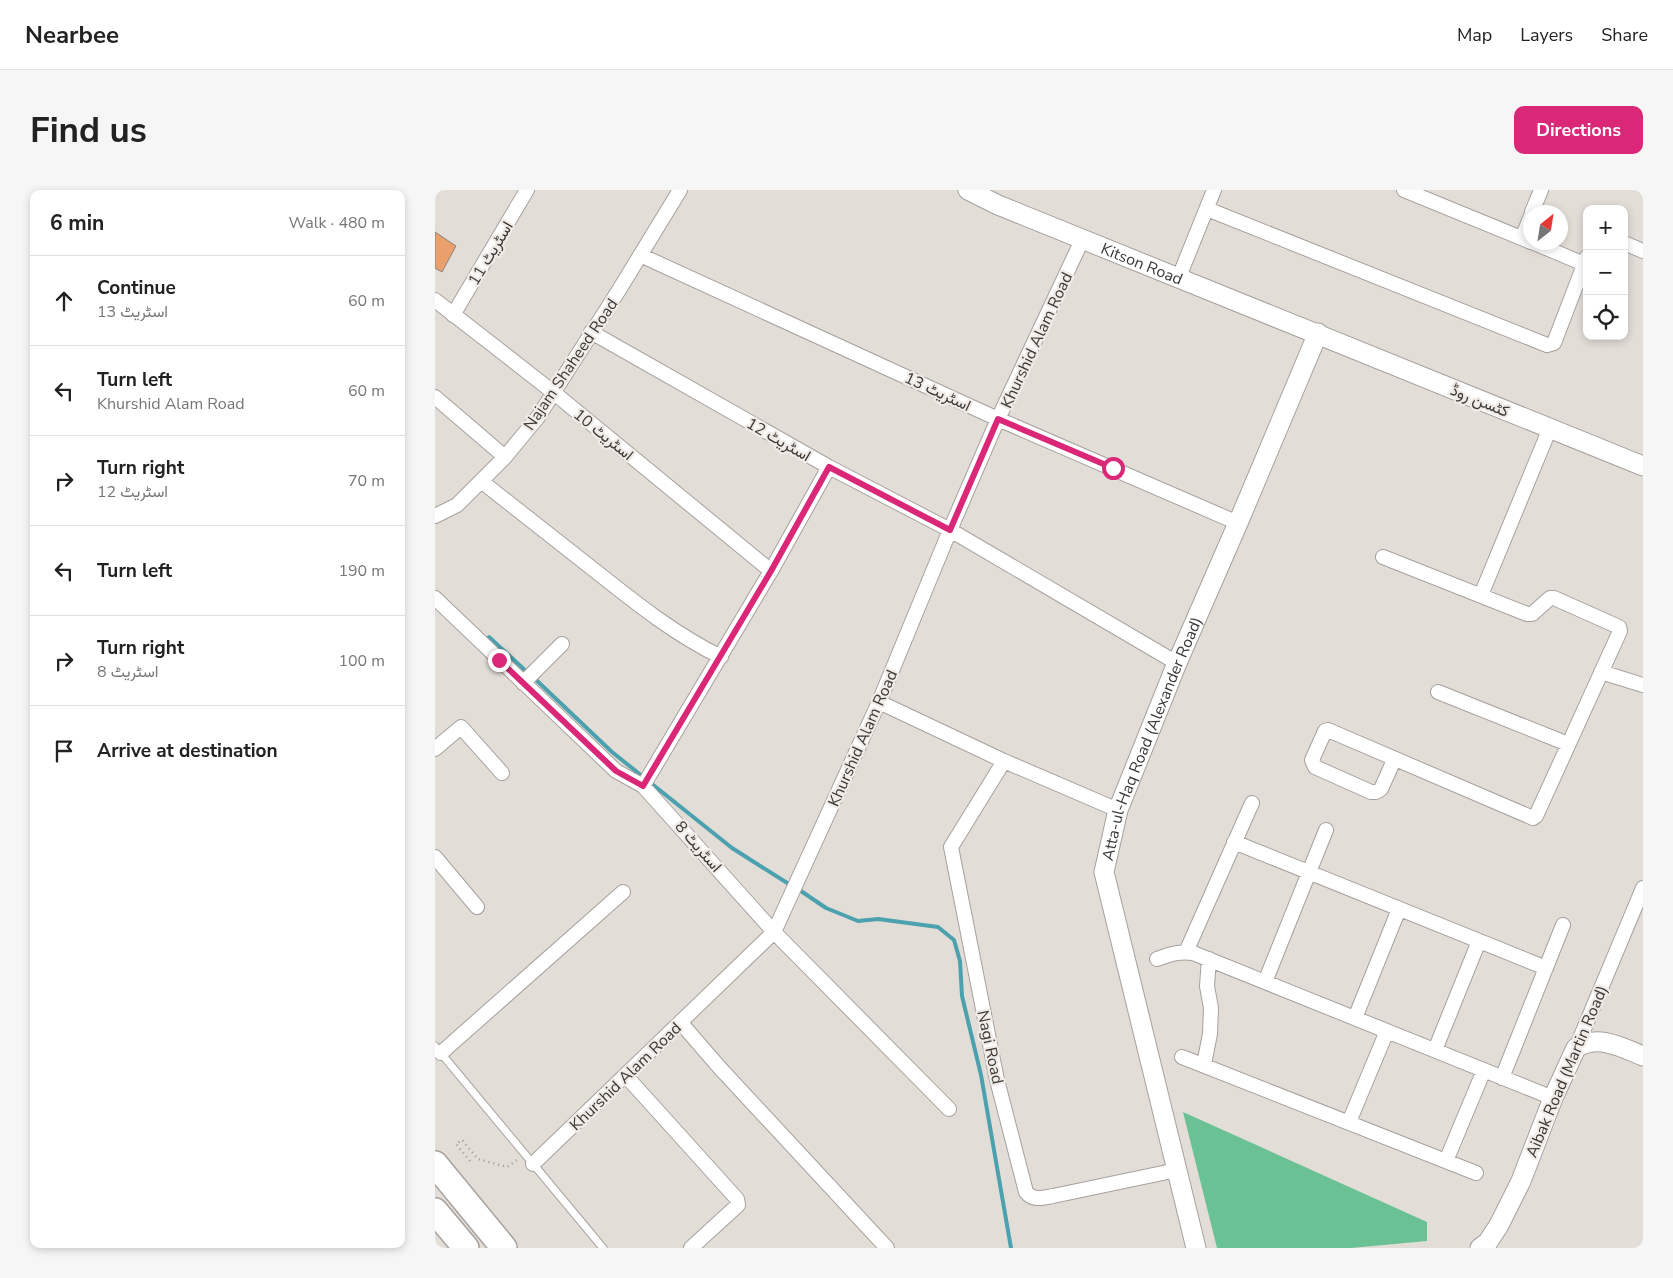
<!DOCTYPE html>
<meta charset="utf-8">
<style>
body{margin:0;font-family:"Nunito Sans",Vazirmatn,sans-serif;background:#f6f6f6;color:#222}
.controls{position:absolute;right:15px;top:15px;display:grid;overflow:hidden;border-radius:10px;box-shadow:0 2px 8px #0003}
.controls button{width:45px;height:45px;display:grid;place-items:center;padding:0;border:0;border-bottom:1px solid #e0e0e0;background:#fff;color:#222;font:25px sans-serif}
.compass{position:absolute;left:1088px;top:15px;width:45px;height:45px;border-radius:50%;background:#fff;box-shadow:0 2px 8px #0003;rotate:30deg}
.stop{position:absolute;width:15px;height:15px;margin:-11px;border:4px solid #db2777;border-radius:50%;background:#fff}
.stop.end{background:#db2777;border-color:#fff;box-shadow:0 1px 5px #0008}
.list{margin:0;padding:0;list-style:none}
h2{display:flex;justify-content:space-between;align-items:center;height:65px;margin:0;padding:0 20px;font-size:21px}
h2 small{font-size:16px;font-weight:400;color:#767676}
.list li{display:grid;grid-template-columns:32px 1fr auto;gap:15px;align-items:center;box-sizing:border-box;height:90px;padding:0 20px;border-top:1px solid #e0e0e0}
.list b{display:block;font-size:19px;white-space:nowrap}
.list p{margin:0;font-size:16px;white-space:nowrap;color:#767676}
.list em{font-size:16px;font-style:normal;color:#767676}
.icon{flex:none;width:28px;height:28px;fill:none;stroke:currentColor;stroke-width:2;stroke-linecap:round;stroke-linejoin:round}
.map{position:relative;flex:none;width:1208px;height:1058px;overflow:hidden;border-radius:10px}
header{display:flex;align-items:center;gap:30px;box-sizing:border-box;height:70px;padding:0 25px;background:#fff;border-bottom:1px solid #e0e0e0}
header strong{font-size:24px}
nav{display:flex;gap:28px;margin-inline-start:auto;font-size:18px}
.intro{display:flex;align-items:center;justify-content:space-between;box-sizing:border-box;height:120px;padding:0 30px}
h1{margin:0;font-size:35px}
.button{padding:12px 22px;border-radius:10px;background:#db2777;color:#fff;font-size:18px;font-weight:700}
main{display:flex;gap:30px;padding:0 30px}
aside{flex:1;background:#fff;border-radius:10px;box-shadow:0 2px 8px #0003}
.map>svg:first-child{display:block}
.green{fill:#6ac194}
.lines{fill:none;stroke-linecap:round;stroke-linejoin:round}
.stream{stroke:#4ba1ad;stroke-width:4}
.building{fill:#e9a06c;stroke:#89837f}
.lane-casing{stroke:#a6a19d;stroke-width:9}
.street-casing{stroke:#a6a19d;stroke-width:16}
.secondary-casing{stroke:#a6a19d;stroke-width:21}
.highway-casing{stroke:#a6a19d;stroke-width:28}
.path{stroke:#a09b97;stroke-width:2.5;stroke-dasharray:1 4;stroke-linecap:butt}
.lane{stroke:#fff;stroke-width:7}
.street{stroke:#fff;stroke-width:14}
.secondary{stroke:#fff;stroke-width:19}
.highway{stroke:#fff;stroke-width:25}
.route{stroke:#db2777;stroke-width:6}
.labels{text-anchor:middle;stroke-width:4.5;stroke-linejoin:round;paint-order:stroke}
.street-label{font-size:16px;fill:#3b3937;stroke:#f0ebe6}
</style>
<header>
<strong>Nearbee</strong>
<nav><a>Map</a><a>Layers</a><a>Share</a></nav>
</header>
<div class="intro"><h1>Find us</h1><a class="button">Directions</a></div>
<main>
<aside>
<h2>6 min<small>Walk · 480 m</small></h2>
<ul class="list">
<li><svg class="icon" aria-label="ahead" viewBox="0 0 24 24"><path d="M12 20V5M6 11l6-6 6 6"/></svg><div><b>Continue</b><p>اسٹریٹ 13</p></div><em>60 m</em></li>
<li><svg class="icon" aria-label="left" viewBox="0 0 24 24"><path d="M17 20v-9H6M10 6l-5 5 5 5"/></svg><div><b>Turn left</b><p>Khurshid Alam Road</p></div><em>60 m</em></li>
<li><svg class="icon" aria-label="right" viewBox="0 0 24 24"><path d="M7 20v-9h11M14 6l5 5-5 5"/></svg><div><b>Turn right</b><p>اسٹریٹ 12</p></div><em>70 m</em></li>
<li><svg class="icon" aria-label="left" viewBox="0 0 24 24"><path d="M17 20v-9H6M10 6l-5 5 5 5"/></svg><div><b>Turn left</b></div><em>190 m</em></li>
<li><svg class="icon" aria-label="right" viewBox="0 0 24 24"><path d="M7 20v-9h11M14 6l5 5-5 5"/></svg><div><b>Turn right</b><p>اسٹریٹ 8</p></div><em>100 m</em></li>
<li><svg class="icon" aria-label="arrive" viewBox="0 0 24 24"><path d="M6 21V4h12l-3 4 3 4H6"/></svg><div><b>Arrive at destination</b></div></li>
</ul>
</aside>
<div class="map">
<svg width="1208" height="1058" viewBox="0 0 1208 1058">
<rect width="100%" height="100%" fill="#e3ddd8"/>
<!-- green -->
<path class="green" d="M748 922 992 1032V1051L916 1058H782Z"/>
<g class="lines">
<!-- stream -->
<path class="stream" d="M54 447 93 483
M98 487 177 562 297 658 357 696
M363 699 391 718 423 731 443 729 503 737 519 750 525 771 527 806 546 885 576 1058"/>
</g>
<!-- building -->
<path class="building" d="M0 42 21 56 7 82 0 78Z"/>
<g class="lines">
<!-- lane casing -->
<g class="lane-casing">
<path id="lane" d="M0 856 168 1058"/>
</g>
<!-- street casing -->
<g class="street-casing">
<path id="street" d="M969 0 1096 52
M772 19 1112 155 1119 153 1152 67
M1097 22 1106 0
M1087 48 1096 26
M1097 52 1149 74
M1189 53 1208 61
M205 65 563 229 803 333
M744 87 779 0
M0 110 118 202 336 381
M18 125 92 0
M156 142 394 277 515 340 742 473
M0 207 70 267
M46 291C85 322 124 352 163 383 202 414 241 445 286 467
M0 326 22 315 70 267 103 227 184 100 245 0
M948 367 1092 424H1097L1115 408H1119L1184 437 1185 441 1101 626 1098 628 893 540 890 541 877 570 880 577 936 602H941L946 599 959 570
M1046 405 1115 238
M0 408 181 581 208 596 339 742 514 919
M1166 482 1208 495
M88 493 127 454
M1003 502 1133 554
M444 512 569 571 683 620
M0 559 26 537 67 583
M569 571 516 657 562 890 591 1002C598 1011 607 1008 618 1006L742 980
M208 596 336 381 394 277
M799 652 1111 778
M0 667 42 717
M751 762 817 613
M722 769C735 764 745 761 758 763L1118 908
M830 792 891 640
M920 828 964 719
M246 833 284 877 452 1058
M1141 858 1208 698
M1000 860 1044 751
M6 863 188 702
M747 867 1041 983
M769 874 775 844 776 818 772 796 774 769
M191 886 302 1009 303 1015 256 1058
M1067 888 1128 735
M914 932 952 841
M1011 971 1049 880
M98 974 339 742 444 512 515 340 563 229 648 48"/>
</g>
<!-- secondary casing -->
<g class="secondary-casing">
<g id="secondary">
<path id="s1" d="M533 0 563 15 1208 276"/>
<path id="s2" d="M761 1058 669 682 683 620 742 473 803 333 883 143"/>
<path d="M1045 1058 1053 1052 1064 1035 1086 991 1118 908 1141 858C1163 844 1186 857 1208 866"/>
</g>
</g>
<!-- highway casing -->
<g class="highway-casing">
<path id="highway" d="M0 974 69 1058
M0 1021 31 1058"/>
</g>
<!-- path -->
<path class="path" d="M35 971 21 954 27 950 43 969 72 977 82 970"/>
<!-- lane -->
<use href="#lane" class="lane"/>
<!-- street -->
<use href="#street" class="street"/>
<!-- secondary -->
<use href="#secondary" class="secondary"/>
<!-- highway -->
<use href="#highway" class="highway"/>
</g>
<g class="lines">
<!-- route -->
<path class="route" d="M64 470 181 581 208 596 336 381 394 277 515 340 563 229 678 278"/>
</g>
<g class="labels">
<!-- street labels -->
<g class="street-label">
<text transform="translate(55 63) rotate(-59)" y="6">اسٹریٹ 11</text>
<text dy="6" stroke="none"><textPath href="#s1" startOffset="189">Kitson Road</textPath></text>
<text transform="translate(601 150) rotate(-65)" y="6">Khurshid Alam Road</text>
<text transform="translate(135 174) rotate(-56)" y="6">Najam Shaheed Road</text>
<text transform="translate(503 201) rotate(25)" y="6">اسٹریٹ 13</text>
<text transform="translate(1045 210) rotate(22)" y="6">کٹسن روڈ</text>
<text transform="translate(169 244) rotate(39)" y="6">اسٹریٹ 10</text>
<text transform="translate(344 249) rotate(30)" y="6">اسٹریٹ 12</text>
<text transform="translate(427 548) rotate(-66)" y="6">Khurshid Alam Road</text>
<text dy="6" stroke="none"><textPath href="#s2" startOffset="529">Atta-ul-Haq Road (Alexander Road)</textPath></text>
<text transform="translate(264 656) rotate(49)" y="6">اسٹریٹ 8</text>
<text transform="translate(556 857) rotate(78)" y="6">Nagi Road</text>
<text transform="translate(1131 881) rotate(-67)" y="6">Aibak Road (Martin Road)</text>
<text transform="translate(190 886) rotate(-44)" y="6">Khurshid Alam Road</text>
</g>
</g>
</svg>
<div class="controls">
<button>+</button>
<button>−</button>
<button><svg class="icon" aria-label="locate" viewBox="0 0 24 24"><circle cx="12" cy="12" r="6"/><path d="M12 2v4M12 18v4M2 12h4M18 12h4"/></svg></button>
</div>
<svg class="compass" viewBox="-18 -18 36 36"><path d="M0-13l5 13h-10z" fill="#e53935"/><path d="M0 13l5-13h-10z" fill="#767676"/></svg>
<div class="stop" style="left:678px;top:278px"></div>
<div class="stop end" style="left:64px;top:470px"></div>
</div>
</main>
